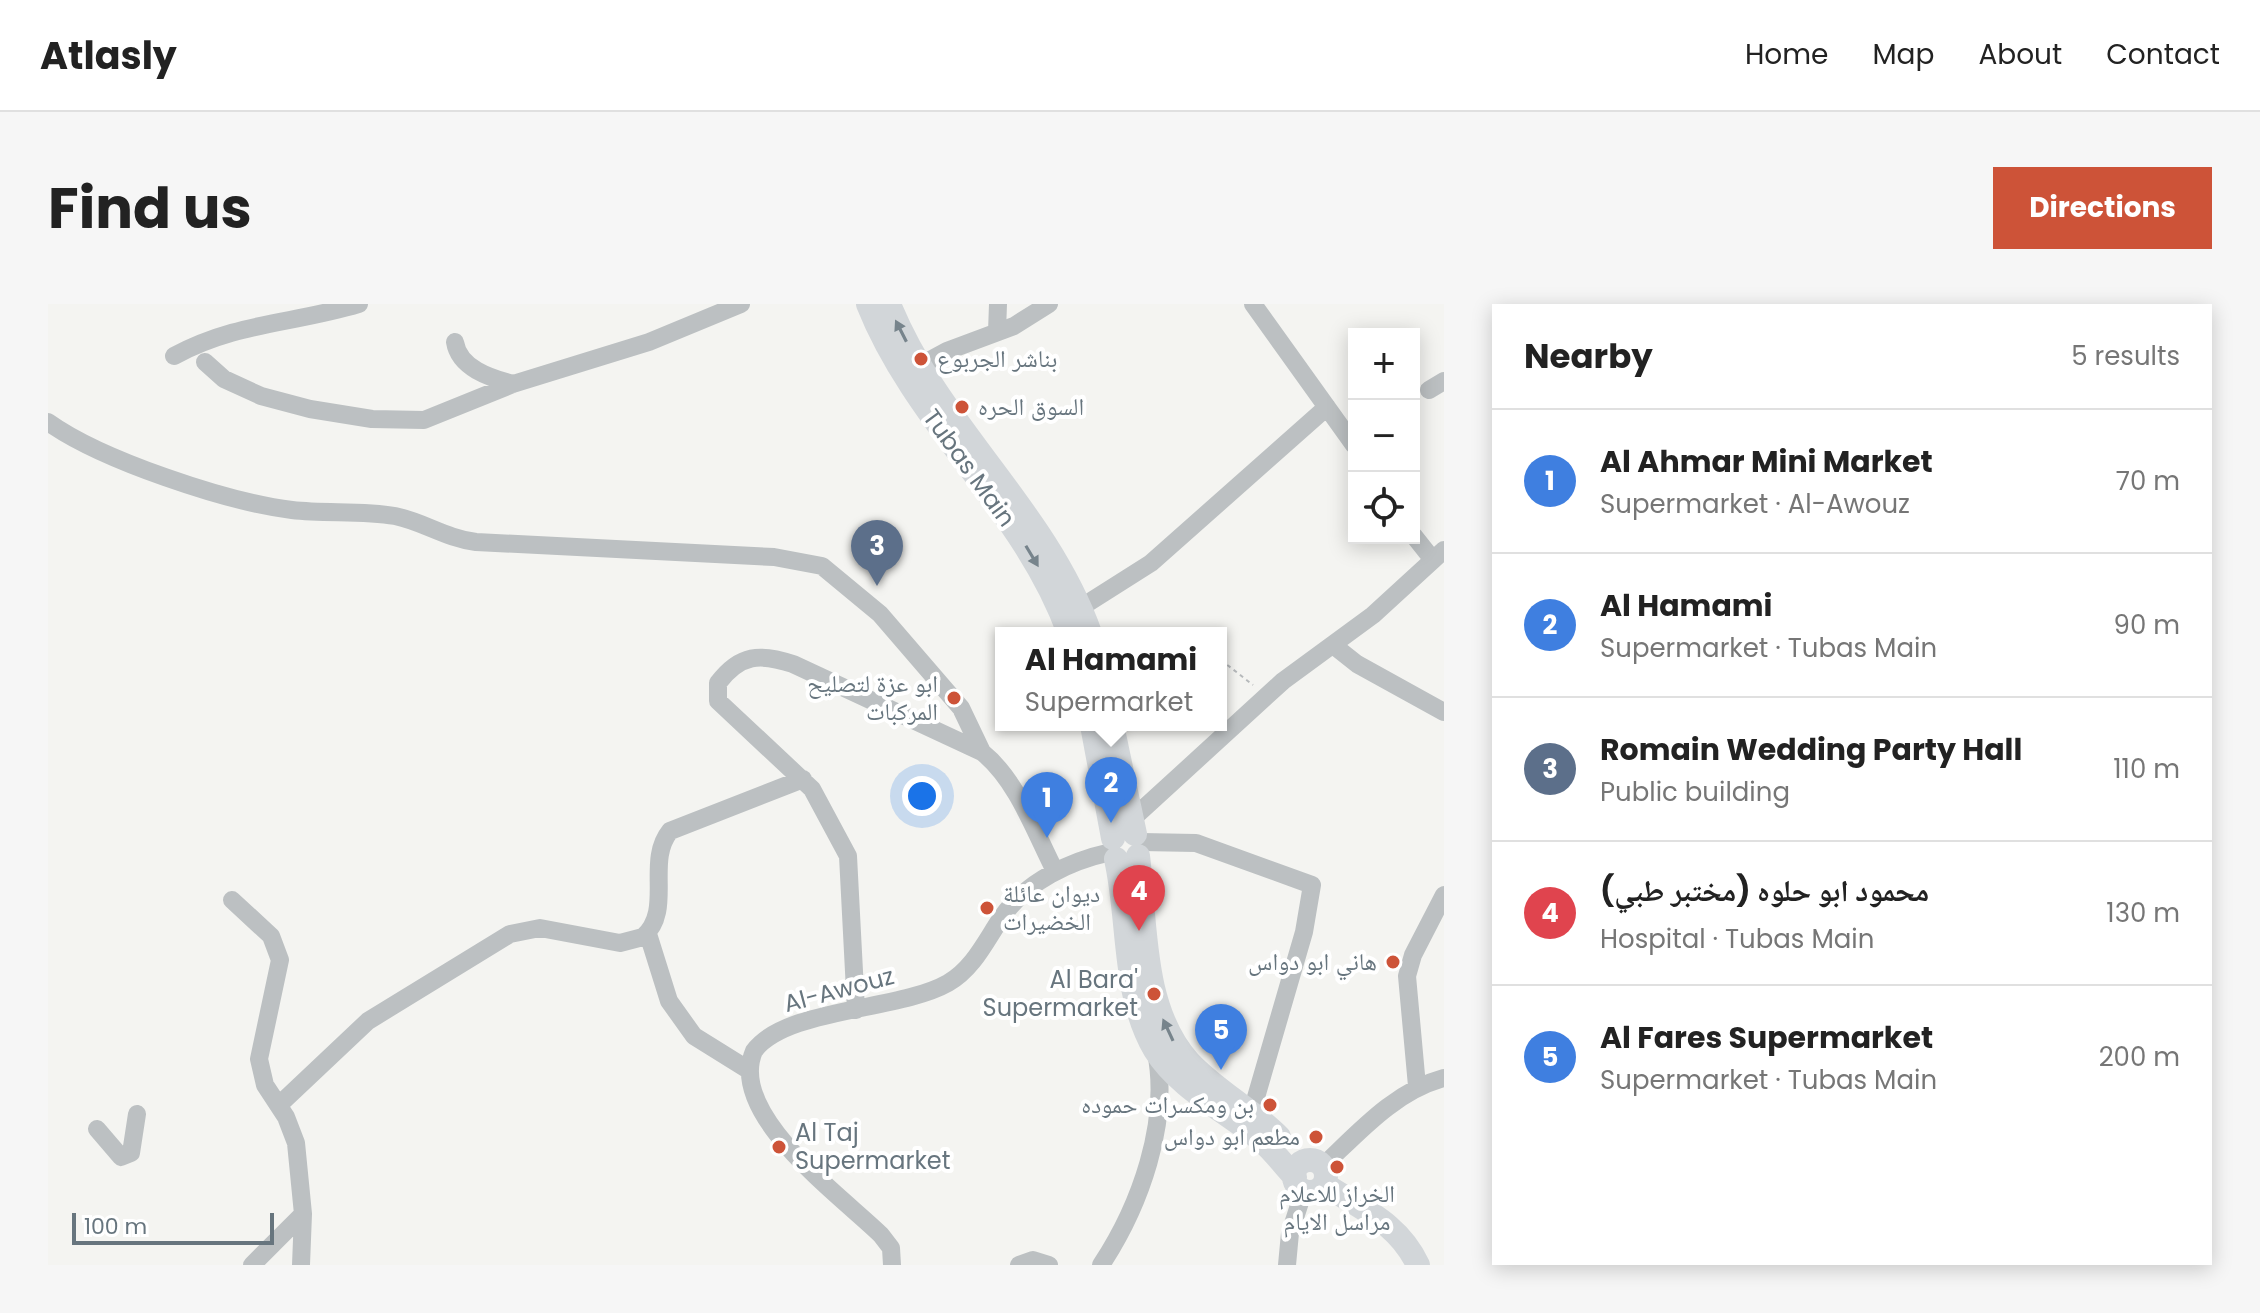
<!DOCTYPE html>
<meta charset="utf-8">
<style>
body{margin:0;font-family:Poppins,"Noto Naskh Arabic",sans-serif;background:#f6f6f6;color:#222}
.controls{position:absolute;right:24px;top:24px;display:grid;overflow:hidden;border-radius:0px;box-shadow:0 4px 20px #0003}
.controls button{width:72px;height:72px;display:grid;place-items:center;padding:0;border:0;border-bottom:2px solid #e0e0e0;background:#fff;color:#222;font:40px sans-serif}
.scale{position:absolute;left:24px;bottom:20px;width:202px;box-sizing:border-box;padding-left:8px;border:4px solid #67757e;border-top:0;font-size:22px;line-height:28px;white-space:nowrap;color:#67757e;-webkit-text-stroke:6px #fff;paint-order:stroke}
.you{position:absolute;left:874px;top:492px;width:28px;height:28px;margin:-20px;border:6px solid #fff;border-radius:50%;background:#1a73e8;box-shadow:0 0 0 12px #1a73e833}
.badge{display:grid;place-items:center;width:52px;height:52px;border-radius:50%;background:#cd5338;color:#fff;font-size:26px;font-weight:700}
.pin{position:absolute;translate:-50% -66px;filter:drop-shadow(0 2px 4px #0008)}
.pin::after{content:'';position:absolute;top:42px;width:28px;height:24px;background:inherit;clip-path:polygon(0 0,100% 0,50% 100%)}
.popup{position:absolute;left:947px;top:323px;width:232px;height:104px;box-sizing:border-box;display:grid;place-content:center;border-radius:0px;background:#fff;filter:drop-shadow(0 2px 6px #0005);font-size:26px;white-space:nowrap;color:#767676}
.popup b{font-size:30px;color:#222}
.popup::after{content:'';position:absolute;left:50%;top:100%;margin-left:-16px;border:16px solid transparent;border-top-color:#fff}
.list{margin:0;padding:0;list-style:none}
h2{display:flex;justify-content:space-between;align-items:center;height:104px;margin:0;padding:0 32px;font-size:34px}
h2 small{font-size:26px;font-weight:400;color:#767676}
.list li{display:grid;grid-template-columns:52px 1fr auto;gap:24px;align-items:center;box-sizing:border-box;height:144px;padding:0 32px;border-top:2px solid #e0e0e0}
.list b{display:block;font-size:30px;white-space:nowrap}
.list p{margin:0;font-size:26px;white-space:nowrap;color:#767676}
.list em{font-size:26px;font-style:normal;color:#767676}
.icon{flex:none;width:44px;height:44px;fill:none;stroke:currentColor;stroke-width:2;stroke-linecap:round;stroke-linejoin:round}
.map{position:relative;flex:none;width:1396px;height:961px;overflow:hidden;border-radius:0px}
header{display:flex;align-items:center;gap:48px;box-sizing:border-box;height:112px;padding:0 40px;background:#fff;border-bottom:2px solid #e0e0e0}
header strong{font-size:38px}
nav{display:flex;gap:44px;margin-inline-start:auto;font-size:28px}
.intro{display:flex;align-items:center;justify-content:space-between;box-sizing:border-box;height:192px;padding:0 48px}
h1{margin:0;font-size:56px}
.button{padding:20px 36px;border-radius:0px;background:#cd5338;color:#fff;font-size:28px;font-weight:700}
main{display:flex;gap:48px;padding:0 48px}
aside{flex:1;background:#fff;border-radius:0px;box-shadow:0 4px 20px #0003}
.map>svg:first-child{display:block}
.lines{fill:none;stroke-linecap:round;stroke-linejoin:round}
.path{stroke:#b6b9bb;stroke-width:2;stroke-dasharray:4 4;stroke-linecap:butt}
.minor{stroke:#bcc0c2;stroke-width:18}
.major{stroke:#d2d6d9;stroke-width:24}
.oneway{fill:#77848c}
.poi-dot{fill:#cd5338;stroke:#fff;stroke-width:3}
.labels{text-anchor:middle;stroke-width:8;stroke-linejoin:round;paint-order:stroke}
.poi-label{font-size:24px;fill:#67757e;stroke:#fff;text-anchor:end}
.street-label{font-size:24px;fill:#67757e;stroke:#fff}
</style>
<header>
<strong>Atlasly</strong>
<nav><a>Home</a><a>Map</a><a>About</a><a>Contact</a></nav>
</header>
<div class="intro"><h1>Find us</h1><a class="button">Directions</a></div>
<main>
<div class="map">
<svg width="1396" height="961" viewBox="0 0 1396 961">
<rect width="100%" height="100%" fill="#f4f4f1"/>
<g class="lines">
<!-- path -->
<path class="path" d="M1105 329H1140
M1173 356 1205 381"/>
<!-- minor -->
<path class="minor" d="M1205 0 1306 141
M949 28 950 0
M407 38C411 64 442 74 465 80
M126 52C189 18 245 20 311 0
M157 58 176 75 213 92 262 105 324 115 376 116 465 80 601 38 693 0
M864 66 899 47 966 22 1001 0
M1381 86 1396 77
M0 118C53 156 179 198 244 206 278 210 314 206 347 212 376 218 397 234 428 238L726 253 774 262 832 310 913 404 934 448
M1366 232 1385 256
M1032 304 1103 259 1279 103
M1285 341 1309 360 1396 408
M1083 516 1235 377 1325 311 1396 246
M1093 538 1148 539 1264 581 1256 628 1204 807
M184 596 223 632 232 656 211 755 217 781 238 813 248 839 255 910 253 961
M600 630 621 697 646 732 699 765
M808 706 800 552 764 485 670 397V379C692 350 712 349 745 360L934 448C969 476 987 528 1007 567
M1369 782 1359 672 1365 651 1396 591
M231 801 320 717 462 630 492 624 572 639 595 633C626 606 597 558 622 527L755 475
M49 825 73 853 83 849 89 810
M1275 862C1311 828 1347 787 1396 774
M204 961 255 910
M844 961 843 944 833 931C792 891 679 810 706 747 737 704 851 707 900 679 926 664 938 636 954 613 979 577 1022 557 1063 548
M971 961 985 956 1001 961
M1053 961C1092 902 1122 819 1108 748
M1239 961 1242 929 1256 886"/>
<!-- major -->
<path class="major" d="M820 0C868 121 977 206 1021 329
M841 0C890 122 997 204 1042 329
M1044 421 1065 534
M1064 421 1087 530
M1090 552C1098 619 1093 705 1141 758 1167 786 1203 805 1231 833
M1068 555C1082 617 1074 690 1107 746 1131 785 1180 808 1214 837 1226 848 1236 861 1247 873
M1246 872a16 16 0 1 1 32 0a16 16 0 1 1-32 0Z
M1276 880C1313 905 1350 918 1370 961"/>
</g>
<!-- one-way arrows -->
<defs><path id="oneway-solid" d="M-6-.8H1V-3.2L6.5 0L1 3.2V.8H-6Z" transform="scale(2)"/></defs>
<g class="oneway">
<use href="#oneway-solid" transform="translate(853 27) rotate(-117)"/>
<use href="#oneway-solid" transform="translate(984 252) rotate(59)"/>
<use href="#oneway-solid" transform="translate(1120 726) rotate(-115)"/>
</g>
<!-- markers -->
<g class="poi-dot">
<circle cx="873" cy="55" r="8"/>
<circle cx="914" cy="103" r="8"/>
<circle cx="906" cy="394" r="8"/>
<circle cx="939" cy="604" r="8"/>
<circle cx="1345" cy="658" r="8"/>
<circle cx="1106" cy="690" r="8"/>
<circle cx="1222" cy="801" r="8"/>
<circle cx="1268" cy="833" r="8"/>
<circle cx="731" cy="843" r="8"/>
<circle cx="1289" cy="863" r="8"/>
</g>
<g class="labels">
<!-- poi labels -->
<g class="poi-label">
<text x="889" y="63" text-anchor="start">بناشر الجربوع</text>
<text x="930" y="111" text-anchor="start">السوق الحره</text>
<text x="890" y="388">ابو عزة لتصليح<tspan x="890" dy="28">المركبات</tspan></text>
<text x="955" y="598" text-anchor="start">ديوان عائلة<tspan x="955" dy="28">الخضيرات</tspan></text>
<text x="1329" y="666">هاني ابو دواس</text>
<text x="1090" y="684">Al Bara'<tspan x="1090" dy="28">Supermarket</tspan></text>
<text x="1206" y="809">بن ومكسرات حموده</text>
<text x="747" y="837" text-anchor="start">Al Taj<tspan x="747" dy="28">Supermarket</tspan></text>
<text x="1252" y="841">مطعم ابو دواس</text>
<text x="1289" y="898" text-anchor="middle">الخراز للاعلام<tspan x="1289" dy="28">مراسل الايام</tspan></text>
</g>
<!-- street labels -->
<g class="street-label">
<text transform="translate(921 164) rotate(54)" y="8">Tubas Main</text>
<text transform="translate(791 686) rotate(-15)" y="8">Al-Awouz</text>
</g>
</g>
</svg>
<div class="controls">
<button>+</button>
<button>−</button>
<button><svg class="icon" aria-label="locate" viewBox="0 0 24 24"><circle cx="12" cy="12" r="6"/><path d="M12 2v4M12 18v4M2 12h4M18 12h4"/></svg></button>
</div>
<div class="scale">100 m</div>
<div class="you"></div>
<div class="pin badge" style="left:999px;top:534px;background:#3f7fe0">1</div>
<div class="pin badge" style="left:1063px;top:519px;background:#3f7fe0">2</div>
<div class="popup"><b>Al Hamami</b>Supermarket</div>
<div class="pin badge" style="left:829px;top:282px;background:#5c6f8a">3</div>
<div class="pin badge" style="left:1091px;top:627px;background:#e0444e">4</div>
<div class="pin badge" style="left:1173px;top:766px;background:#3f7fe0">5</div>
</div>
<aside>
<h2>Nearby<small>5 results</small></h2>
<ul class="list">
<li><span class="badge" style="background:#3f7fe0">1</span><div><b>Al Ahmar Mini Market</b><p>Supermarket · Al-Awouz</p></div><em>70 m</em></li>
<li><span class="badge" style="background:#3f7fe0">2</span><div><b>Al Hamami</b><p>Supermarket · Tubas Main</p></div><em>90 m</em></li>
<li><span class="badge" style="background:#5c6f8a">3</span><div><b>Romain Wedding Party Hall</b><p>Public building</p></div><em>110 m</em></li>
<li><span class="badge" style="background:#e0444e">4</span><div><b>محمود ابو حلوه (مختبر طبي)</b><p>Hospital · Tubas Main</p></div><em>130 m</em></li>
<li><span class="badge" style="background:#3f7fe0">5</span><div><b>Al Fares Supermarket</b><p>Supermarket · Tubas Main</p></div><em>200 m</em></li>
</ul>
</aside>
</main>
